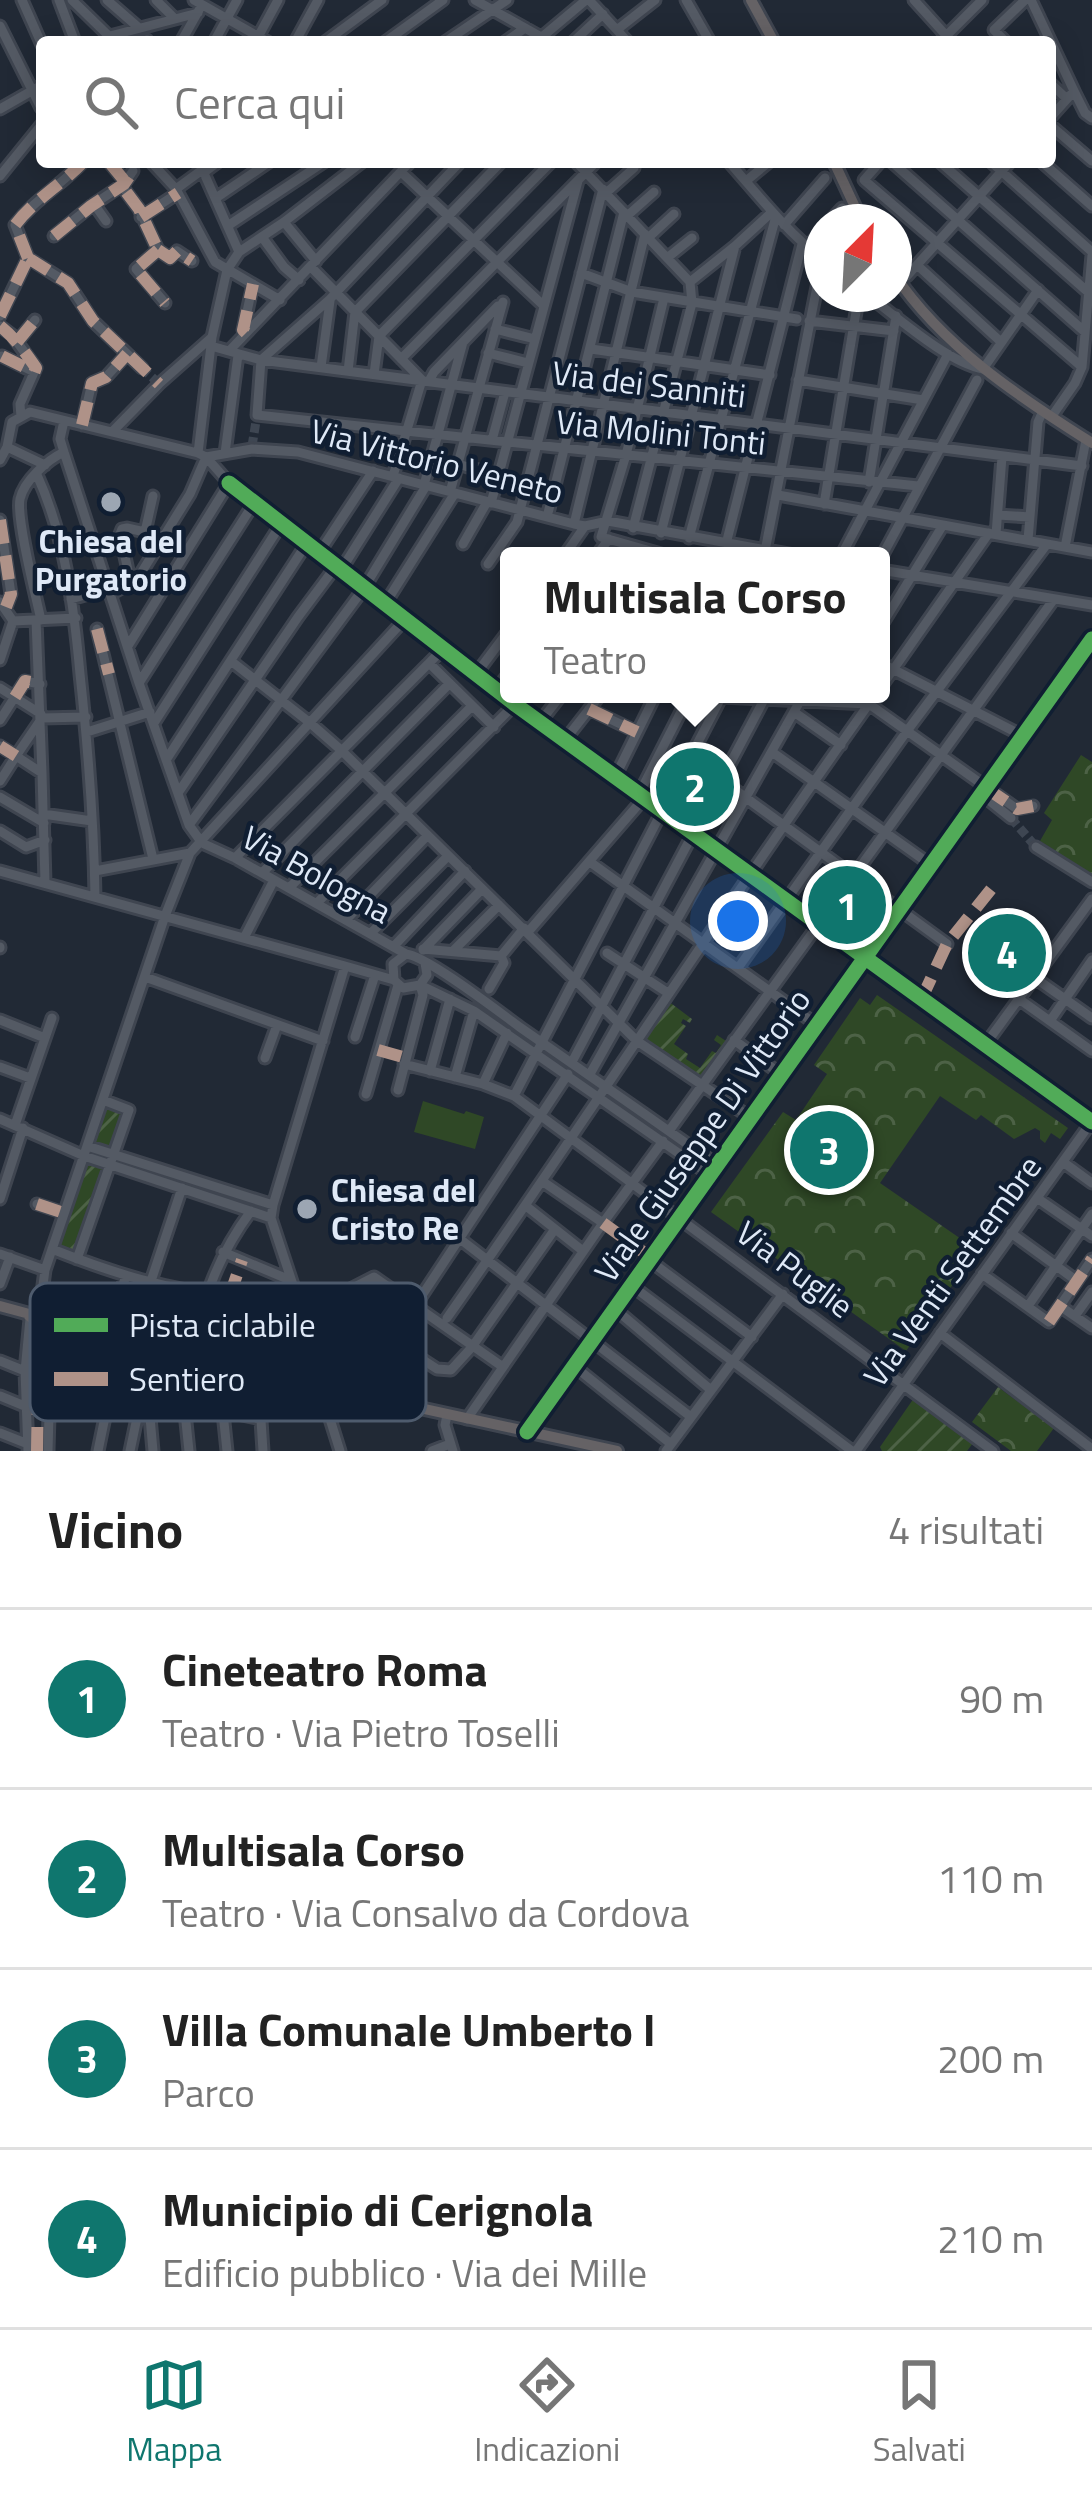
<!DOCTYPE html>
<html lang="it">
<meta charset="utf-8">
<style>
body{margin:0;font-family:"Titillium Web",sans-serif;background:#f2f2f2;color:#222}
.compass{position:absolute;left:804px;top:204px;width:108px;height:108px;border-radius:50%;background:#fff;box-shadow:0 6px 30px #0003;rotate:24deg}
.you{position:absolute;left:738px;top:921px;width:42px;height:42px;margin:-30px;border:9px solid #fff;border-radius:50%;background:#1a73e8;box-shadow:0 0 0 18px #1a73e833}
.badge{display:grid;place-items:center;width:78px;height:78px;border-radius:50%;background:#0f766e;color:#fff;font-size:39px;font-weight:700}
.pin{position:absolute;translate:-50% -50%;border:6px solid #fff;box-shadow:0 3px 12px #0006}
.popup{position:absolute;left:500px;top:547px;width:390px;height:156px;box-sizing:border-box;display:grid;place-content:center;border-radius:12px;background:#fff;filter:drop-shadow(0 3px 9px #0005);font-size:39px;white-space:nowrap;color:#767676}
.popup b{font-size:45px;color:#222}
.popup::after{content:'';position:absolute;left:50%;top:100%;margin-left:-24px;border:24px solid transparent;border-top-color:#fff}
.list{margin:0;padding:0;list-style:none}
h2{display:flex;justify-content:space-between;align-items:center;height:156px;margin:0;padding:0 48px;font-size:51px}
h2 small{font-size:39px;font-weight:400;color:#767676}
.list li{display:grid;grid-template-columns:78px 1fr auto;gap:36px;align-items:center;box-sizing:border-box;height:180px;padding:0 48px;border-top:3px solid #e0e0e0}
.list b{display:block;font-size:45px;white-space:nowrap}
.list p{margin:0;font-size:39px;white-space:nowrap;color:#767676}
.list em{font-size:39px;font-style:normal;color:#767676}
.icon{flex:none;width:66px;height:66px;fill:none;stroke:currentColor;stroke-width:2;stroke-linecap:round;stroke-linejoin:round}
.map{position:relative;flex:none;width:1092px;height:1451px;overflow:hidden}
.search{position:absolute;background:#fff;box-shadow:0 6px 30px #0003;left:36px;right:36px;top:36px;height:132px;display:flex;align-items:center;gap:30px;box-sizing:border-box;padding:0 42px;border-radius:12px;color:#767676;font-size:45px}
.sheet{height:876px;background:#fff}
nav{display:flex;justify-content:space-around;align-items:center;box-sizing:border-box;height:168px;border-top:3px solid #e0e0e0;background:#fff;font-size:33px;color:#767676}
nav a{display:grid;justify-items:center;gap:6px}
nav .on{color:#0f766e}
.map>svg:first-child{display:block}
.grass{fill:#2f4826}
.park{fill:url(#park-crowns)}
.garden{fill:url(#garden-furrows)}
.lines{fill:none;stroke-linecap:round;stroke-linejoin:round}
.minor-tunnel{stroke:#3e4652;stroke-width:9;stroke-dasharray:9 4.5;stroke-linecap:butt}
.minor-casing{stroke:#3f4550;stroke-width:15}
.major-casing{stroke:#3f4550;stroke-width:16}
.minor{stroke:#545a64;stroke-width:9}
.major{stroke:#656265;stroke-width:10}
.quiet{stroke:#af9288;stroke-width:12;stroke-dasharray:24 12;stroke-linecap:butt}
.cycleway-casing{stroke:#101e32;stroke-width:22}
.cycleway{stroke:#51ab58;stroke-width:15}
.poi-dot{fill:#9ca6b3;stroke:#101e32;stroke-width:4.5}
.labels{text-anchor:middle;stroke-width:9;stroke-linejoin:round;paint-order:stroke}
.street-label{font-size:33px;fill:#dfe9f7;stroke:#101e32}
.poi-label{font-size:33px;font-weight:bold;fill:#dfe9f7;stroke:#101e32}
.key{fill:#101e32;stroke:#4e5b6d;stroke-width:3}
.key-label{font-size:33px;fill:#dfe9f7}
</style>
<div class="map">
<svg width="1092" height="1451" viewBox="0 0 1092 1451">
<defs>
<pattern id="park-crowns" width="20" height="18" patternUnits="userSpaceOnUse" patternTransform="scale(3)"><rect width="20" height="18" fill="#2f4826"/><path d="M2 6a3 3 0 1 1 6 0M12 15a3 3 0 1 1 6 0" fill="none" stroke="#4d6246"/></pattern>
<pattern id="garden-furrows" width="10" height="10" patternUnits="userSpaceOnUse" patternTransform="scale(3)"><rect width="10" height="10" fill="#2f4826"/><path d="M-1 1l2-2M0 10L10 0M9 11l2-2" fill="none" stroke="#4d6246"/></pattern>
</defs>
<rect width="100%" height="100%" fill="#212935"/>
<!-- grass -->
<path class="grass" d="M423 1101 464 1114 466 1111 484 1117 475 1149 414 1132Z"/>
<!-- park -->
<path class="park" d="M1081 755 1092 762V874L1040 841 1052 820 1044 813Z
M877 995 1068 1128 1060 1139 1051 1133 1045 1143 1040 1139V1131L1035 1128 1014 1139 981 1115 976 1120 940 1096 880 1183 977 1250 906 1351 711 1212 783 1112 796 1120 827 1074 814 1065 860 998 870 1005Z
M998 1387 1054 1428 1037 1451H1011L972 1422Z"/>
<!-- garden -->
<path class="garden" d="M668 1001 692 1019 690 1023 683 1019 681 1023 686 1026 674 1044 688 1054 686 1059 700 1068 712 1051 716 1053 721 1045 714 1040 717 1035 726 1041 700 1078 643 1040Z
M103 1100 129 1110 114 1154 253 1198 248 1210 112 1165 77 1259 52 1249Z
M914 1398 973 1443 967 1451H882L880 1447Z"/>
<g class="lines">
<!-- minor-tunnel -->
<path class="minor-tunnel" d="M142 368 155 380
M252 446 257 415
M1011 818 1036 847"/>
<!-- minor casing -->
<g class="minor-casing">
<path id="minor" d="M22 0 42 45
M59 0 75 42
M72 0 115 42
M107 0 139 28
M156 0 175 19
M194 0 268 42
M475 0 550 42
M589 0 628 42
M686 0 710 42
M914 0 952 42
M1031 0 1074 91
M0 26 41 108
M618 29 655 0
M258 37 278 0
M105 42 110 36 198 13
M145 42 147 40
M181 42 199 10
M214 42 237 0
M295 42 318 0
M325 42 382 0
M385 42 443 0
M445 42 507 0
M505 42 525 28
M536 42 586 0
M573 42 603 14
M940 42 982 0
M1006 42 994 30 1025 0
M1050 83 1067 99 1074 91 1085 113 1092 118
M0 109 42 85
M1050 118 1067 99
M1050 125 1092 161
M109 162 123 179 124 189 139 209 158 250
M151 162 176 189 215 262 280 300
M199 162 239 252
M576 162 690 282
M729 162C759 196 786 231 822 259
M880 162 864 180 1082 367
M892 162 1085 332
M940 162 1088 292
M991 162 1092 252
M1042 162 1092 206
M401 172 544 306
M203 173 218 162
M0 176 42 124
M746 181 769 162
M176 189 202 170
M606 193 634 168
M216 198 269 162
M94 204 106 221
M627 216 654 192
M141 217 178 193
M284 222 316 261
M829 222 842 208
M229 225 324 162
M784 225 825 178
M54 236 91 206 124 184 133 171
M262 237 284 267 299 280
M648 238 674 214
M807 248 822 230
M158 250 136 269 165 303
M158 250 170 258 177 251 192 261
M28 258 68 283 93 321 142 368
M28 258 15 225C34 200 61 185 83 162
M667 258 692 238
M917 265 1001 342
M311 267 422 380 393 476
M581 273 632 292 797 319
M907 276 1010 162
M690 282 735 246 772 212
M866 294C897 317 947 362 983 369L1038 290
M664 298 626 455 601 537 668 556
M0 316 28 258
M809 321 894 331
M0 326 12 335 36 368 20 404 21 417
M495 329 535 339
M246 333 243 330 253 284
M17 342 35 320
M211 346 261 360 1082 466
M591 349 770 375
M230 350 410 162
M488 353 528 363
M2 356 34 372
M401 359 596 162
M261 360 257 415 918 486
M261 360 330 299 460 162
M321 367 330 301
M348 371 355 312 501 162
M374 374 379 336 551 162
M798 380 923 400
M429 381 434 372 498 306
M1052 416 1075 383 1082 367 1092 255
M64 421 60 439 64 452 139 683 189 825 202 843
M12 422 30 412 198 453 206 457 229 483 516 705 1092 1122
M82 425 92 383 106 377 127 354
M112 432 159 384 212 337
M492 440 505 392
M7 447 45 465
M198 453 212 337 227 270 239 252 284 222 362 162
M225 453 238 355
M206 457 252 449 298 452 574 524 585 526 608 521 799 556
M0 460 7 447 12 422
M458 464 498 476
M37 475C65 536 74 607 80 674 88 748 94 823 95 897
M869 482 896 316
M424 485 463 342
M450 492 503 302
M778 495 1092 552
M491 503 578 181
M824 504 859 294
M998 515 1030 517
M547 517 624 212
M0 520 11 594 6 607
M574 524 645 234
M633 528 692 303 690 282
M145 532 153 496
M661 533 735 246
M996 534 1002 457
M689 538 776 216
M1028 540 1038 422 1043 411
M463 544 487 502
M726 544 802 244
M1065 547 1086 440
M319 553 373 471
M564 556 585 526
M596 556 609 539
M764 556 822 261
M841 556 948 354
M881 558 977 380
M488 564 517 522 603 189
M341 570 399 478
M881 570 1092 605
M131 584 120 534 122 529 127 528 163 536
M111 594 138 578 190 494 206 457
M71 599 109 588
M0 602 13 621 0 660
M385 604 455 493
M36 620 42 773 16 756 42 718
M41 620C36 597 16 518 20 499 24 481 47 460 64 452
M13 621 76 618
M881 626 943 525
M97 629 153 859
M128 646 229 483
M231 661 309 722 341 750 637 1041 751 1118
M429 663 494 727
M881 663 1023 736
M476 674 509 630
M139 683 254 503
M881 687 989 533
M0 688 41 714
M496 690 509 673
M655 694 869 704
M869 704 1017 809 1033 806
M589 709 637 732
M794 712 841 745
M42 718 86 717
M0 720 25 681 40 684
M540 722 562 694
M154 723 281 524
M87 732 150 712
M565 740 601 694
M0 746 16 756 0 781
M772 752 931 865
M166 760 307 543
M42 773 45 883
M615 777 656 694
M723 781 947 944
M178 793 298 617 336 566
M639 794 690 694
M981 794 1011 818
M0 797 44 823
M43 814 92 821
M189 825 364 588 426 486
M0 831 26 847 45 840
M202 843 235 858 406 954C427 956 499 1012 521 1028 586 1073 652 1119 717 1165
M1036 847 1092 882
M235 858 443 649
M590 862 817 1025
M0 871 345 966 394 980 403 988 420 985
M95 871 190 853
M262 873 449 684
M289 888 472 706
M317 903 525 694
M347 919 427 836
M528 932 644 798
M371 933 448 856
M244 938 274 880
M394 946 465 871
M0 948V947
M423 949 501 956 524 928
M423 950 482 889
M454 950 499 905
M607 953 668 993
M738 968 907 731 1047 544
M145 977 323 1041
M1035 978 1092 1018
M394 980 393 964 406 954
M420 985 474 1011 710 1175
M489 989 504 963 501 956
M1019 999 1092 1051
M0 1020 45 1038
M1050 1021 1092 960
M355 1037 375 975
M734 1040 782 1075
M985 1045 1092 899
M265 1058 277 1025
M572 1062 767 694
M404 1064 483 1084 514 1096 993 1451
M0 1067 30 1078
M430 1071 450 999
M590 1074 804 694
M455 1077 474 1011
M483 1084 507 1033
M398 1090 423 995 420 985 427 975 425 963
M366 1094 398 985
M514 1096 723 694
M0 1119 84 1156 271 1218
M15 1125 52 1018
M669 1131 1054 599
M87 1146 273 1205
M1063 1162 1092 1183
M542 1181 603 1223
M1037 1198 1092 1236
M0 1199 23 1128
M37 1204 64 1213
M526 1206 583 1251
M1011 1233 1077 1281
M460 1239 691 1417
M52 1249C115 1274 165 1289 232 1297 254 1300 275 1303 297 1301
M223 1252 290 1280
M0 1254 45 1270
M77 1259 129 1110 103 1100
M649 1260 752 1337
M982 1274 1049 1322 1092 1259
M0 1284 10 1257
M150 1284 182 1188
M631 1285 852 1451
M1028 1306 1092 1214
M1060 1306 1092 1328
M615 1309 711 1390
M302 1314 374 1277 503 1367
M34 1316 41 1300 45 1270 165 916 190 853 405 619
M1075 1316 1092 1292
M447 1318C592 1112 729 899 876 694
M940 1333 1092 1449
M391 1339 437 1369 451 1370 472 1347 555 1229
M103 1341 126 1276
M158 1353 175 1290
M189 1359C204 1301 214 1261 251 1211
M0 1361 25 1371
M213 1364 235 1298
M218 1365 227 1451
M574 1366 671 1444
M258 1374 263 1451
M50 1375 261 1419
M363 1377 356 1356 358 1340 393 1291
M148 1395 153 1451
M357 1395 363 1377 415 1306 568 1074
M0 1396 27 1407
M184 1403 189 1451
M447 1415 445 1425 453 1451
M467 1419 603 1223 663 1141
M527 1432 1092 639
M0 1433 28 1444
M28 1451 25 1371 30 1319
M48 1451 51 1343 58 1333
M98 1451 120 1344
M130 1451 142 1394
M340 1451 320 1387 323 1376 271 1218 273 1205 345 966
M432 1451 450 1444
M666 1451 783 1294
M856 1451 1092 1121"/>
</g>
<!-- major casing -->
<g class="major-casing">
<path id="major" d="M751 0 774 42
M834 162 862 222
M894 274C943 347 1019 397 1092 443
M0 1306 33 1315
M29 1316 48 1332 50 1328H53L617 1451"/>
</g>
<!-- minor -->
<use href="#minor" class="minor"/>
<!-- major -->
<use href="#major" class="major"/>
<!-- quiet -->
<path class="quiet" d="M109 162 123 179 124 189 139 209 158 250
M141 217 178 193
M54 236 91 206 124 184 133 171
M158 250 136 269 165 303
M158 250 170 258 177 251 192 261
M28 258 68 283 93 321 159 384
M28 258 15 225C34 200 61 185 83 162
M0 316 28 258
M0 326C15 338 25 352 36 368L33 376
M246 333 243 330 253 284
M17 342 35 320
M2 356 34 372
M82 425 92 383 106 377 127 354
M0 520 11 594 6 607
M97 629 109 674
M15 697 25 681 40 684
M589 709 637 732
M0 746 16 756
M986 788 1017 809 1033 806
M921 1000 947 944 992 888
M378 1050 406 1058
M37 1204 64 1213
M603 1223 646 1254 649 1260
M235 1298 232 1289 242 1260
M1049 1322 1092 1259
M128 1346 131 1335
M37 1451 39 1327"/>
<!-- cycleway casing -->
<g class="cycleway-casing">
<path id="cycleway" d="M229 483 516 705 1092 1122
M527 1432 1092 639"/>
</g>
<!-- cycleway -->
<use href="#cycleway" class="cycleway"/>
</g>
<!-- markers -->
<g class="poi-dot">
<circle cx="111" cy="502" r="12"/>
<circle cx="307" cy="1209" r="12"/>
</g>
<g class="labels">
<!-- street labels -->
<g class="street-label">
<text transform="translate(649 384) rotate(7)" y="12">Via dei Sanniti</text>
<text transform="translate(661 432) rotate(6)" y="12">Via Molini Tonti</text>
<text transform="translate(437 461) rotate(14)" y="12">Via Vittorio Veneto</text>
<text transform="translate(317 874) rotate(29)" y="12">Via Bologna</text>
<text transform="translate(702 1135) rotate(-55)" y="12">Viale Giuseppe Di Vittorio</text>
<text transform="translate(795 1269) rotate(37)" y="12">Via Puglie</text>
<text transform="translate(952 1271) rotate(-54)" y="12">Via Venti Settembre</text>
</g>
<!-- poi labels -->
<g class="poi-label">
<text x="111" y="553">Chiesa del<tspan x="111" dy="38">Purgatorio</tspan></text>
<text x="331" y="1202" text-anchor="start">Chiesa del<tspan x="331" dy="38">Cristo Re</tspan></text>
</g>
</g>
<!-- legend -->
<rect x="30" y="1283" width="396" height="138" rx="18" class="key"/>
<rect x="54" y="1318" width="54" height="14" fill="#51ab58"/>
<rect x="54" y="1372" width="54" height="14" fill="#af9288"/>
<g class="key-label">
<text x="129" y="1337">Pista ciclabile</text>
<text x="129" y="1391">Sentiero</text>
</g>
</svg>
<svg class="compass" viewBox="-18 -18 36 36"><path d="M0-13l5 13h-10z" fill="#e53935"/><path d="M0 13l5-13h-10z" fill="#767676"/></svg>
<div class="you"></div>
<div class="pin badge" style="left:847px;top:905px">1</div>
<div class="pin badge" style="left:695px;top:787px">2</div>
<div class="popup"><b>Multisala Corso</b>Teatro</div>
<div class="pin badge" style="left:829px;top:1150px">3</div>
<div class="pin badge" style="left:1007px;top:953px">4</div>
<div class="search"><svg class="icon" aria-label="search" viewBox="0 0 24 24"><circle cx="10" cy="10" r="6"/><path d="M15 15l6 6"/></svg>Cerca qui</div>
</div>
<section class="sheet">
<h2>Vicino<small>4 risultati</small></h2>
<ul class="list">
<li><span class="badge">1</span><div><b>Cineteatro Roma</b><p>Teatro · Via Pietro Toselli</p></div><em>90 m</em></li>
<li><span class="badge">2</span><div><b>Multisala Corso</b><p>Teatro · Via Consalvo da Cordova</p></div><em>110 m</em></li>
<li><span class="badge">3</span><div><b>Villa Comunale Umberto I</b><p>Parco</p></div><em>200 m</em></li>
<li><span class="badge">4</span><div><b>Municipio di Cerignola</b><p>Edificio pubblico · Via dei Mille</p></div><em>210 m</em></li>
</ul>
</section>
<nav>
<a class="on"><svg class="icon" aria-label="map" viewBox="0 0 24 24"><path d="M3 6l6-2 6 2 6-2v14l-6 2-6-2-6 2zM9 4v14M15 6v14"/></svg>Mappa</a>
<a><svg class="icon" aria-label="directions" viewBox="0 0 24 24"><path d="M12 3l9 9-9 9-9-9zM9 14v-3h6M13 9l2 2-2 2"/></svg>Indicazioni</a>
<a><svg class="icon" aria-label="saved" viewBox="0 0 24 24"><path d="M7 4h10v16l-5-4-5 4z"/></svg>Salvati</a>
</nav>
